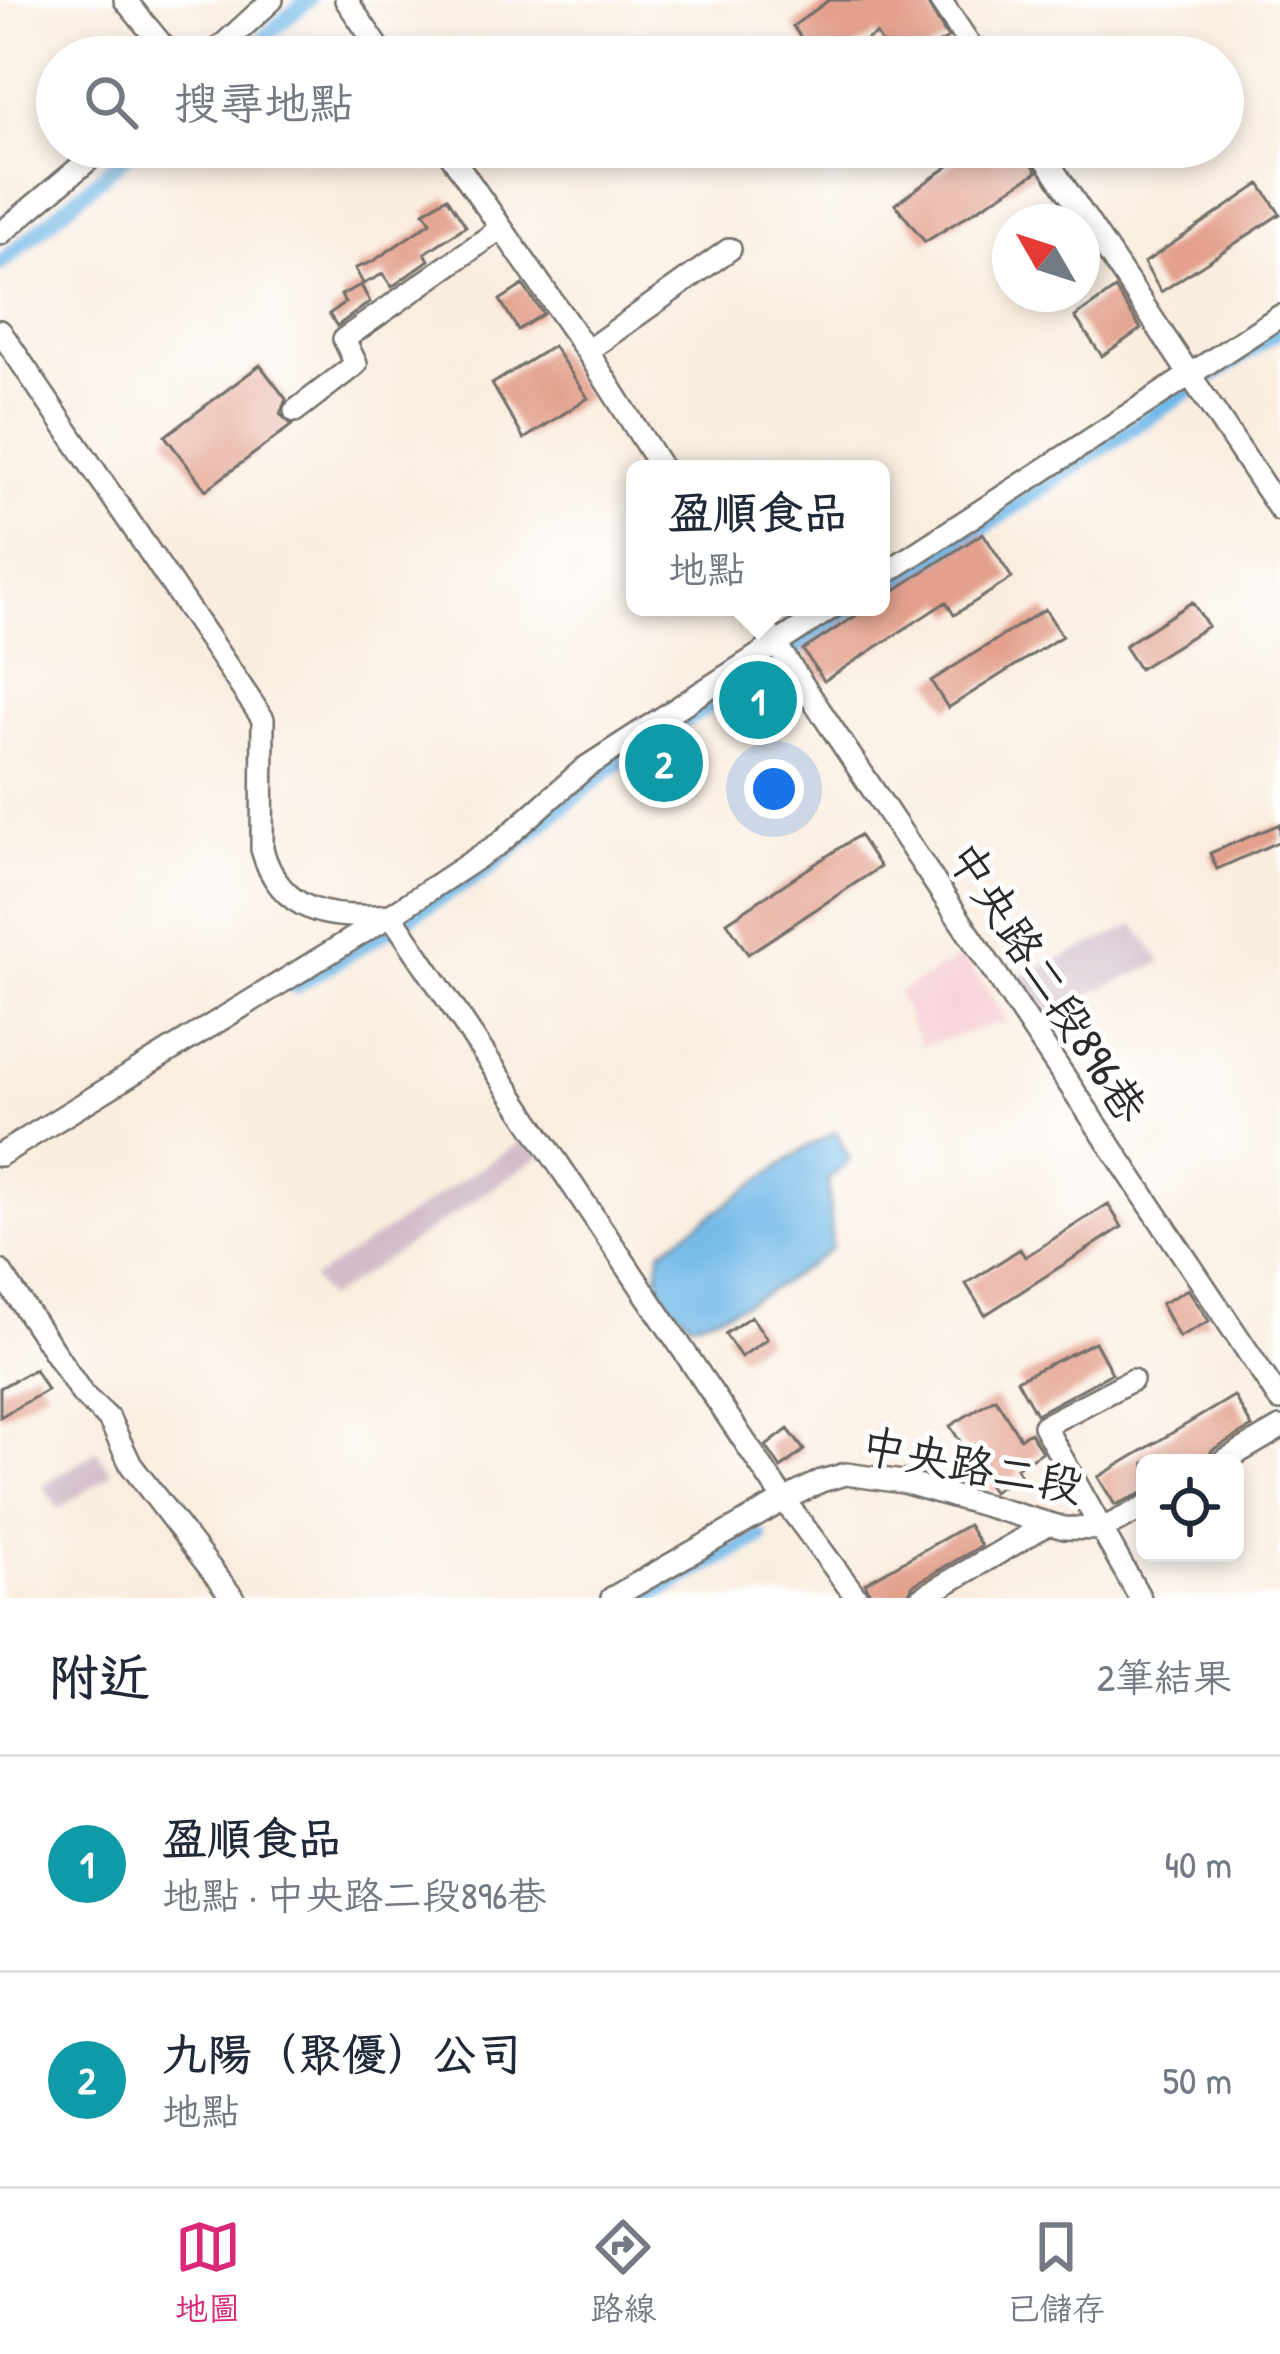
<!DOCTYPE html>
<html lang="zh-TW">
<meta charset="utf-8">
<style>
body{margin:0;font-family:"Patrick Hand","LXGW WenKai TC",sans-serif;background:#f6f6f7;color:#1f2937}
.controls{position:absolute;right:36px;bottom:36px;display:grid;overflow:hidden;border-radius:18px;box-shadow:0 6px 18px #0003}
.controls button{width:108px;height:108px;display:grid;place-items:center;padding:0;border:0;border-bottom:3px solid #e0e1e3;background:#fff;color:#1f2937;font:60px sans-serif}
.compass{position:absolute;left:992px;top:204px;width:108px;height:108px;border-radius:50%;background:#fff;box-shadow:0 6px 18px #0003;rotate:309deg}
.you{position:absolute;left:774px;top:789px;width:42px;height:42px;margin:-30px;border:9px solid #fff;border-radius:50%;background:#1a73e8;box-shadow:0 0 0 18px #1a73e833}
.badge{display:grid;place-items:center;width:78px;height:78px;border-radius:50%;background:#db2777;color:#fff;font-size:39px;font-weight:700}
.pin{position:absolute;translate:-50% -50%;border:6px solid #fff;box-shadow:0 3px 12px #0006}
.popup{position:absolute;left:626px;top:460px;width:264px;height:156px;box-sizing:border-box;display:grid;place-content:center;border-radius:18px;background:#fff;filter:drop-shadow(0 3px 9px #0005);font-size:39px;white-space:nowrap;color:#747a83}
.popup b{font-size:45px;color:#1f2937}
.popup::after{content:'';position:absolute;left:50%;top:100%;margin-left:-24px;border:24px solid transparent;border-top-color:#fff}
.list{margin:0;padding:0;list-style:none}
h2{display:flex;justify-content:space-between;align-items:center;height:156px;margin:0;padding:0 48px;font-size:51px}
h2 small{font-size:39px;font-weight:400;color:#747a83}
.list li{display:grid;grid-template-columns:78px 1fr auto;gap:36px;align-items:center;box-sizing:border-box;height:216px;padding:0 48px;border-top:3px solid #e0e1e3}
.list b{display:block;font-size:45px;white-space:nowrap}
.list p{margin:0;font-size:39px;white-space:nowrap;color:#747a83}
.list em{font-size:39px;font-style:normal;color:#747a83}
.icon{flex:none;width:66px;height:66px;fill:none;stroke:currentColor;stroke-width:2;stroke-linecap:round;stroke-linejoin:round}
.map{position:relative;flex:none;width:1280px;height:1598px;overflow:hidden}
.search{position:absolute;background:#fff;box-shadow:0 6px 18px #0003;left:36px;right:36px;top:36px;height:132px;display:flex;align-items:center;gap:30px;box-sizing:border-box;padding:0 42px;border-radius:66px;color:#747a83;font-size:45px}
.sheet{height:588px;background:#fff}
nav{display:flex;justify-content:space-around;align-items:center;box-sizing:border-box;height:168px;border-top:3px solid #e0e1e3;background:#fff;font-size:33px;color:#747a83}
nav a{display:grid;justify-items:center;gap:6px}
nav .on{color:#db2777}
.map>svg:first-child{display:block}
.built{fill:#f6cfd6}
.industrial{fill:#d1bdc9}
.water{fill:#6fb8e7;stroke:#4d7289;stroke-width:3}
.lines{fill:none;stroke-linecap:round;stroke-linejoin:round}
.canal{stroke:#6fb8e7;stroke-width:16}
.building{fill:#e3a18d}
.minor-casing{stroke:#736f6a;stroke-width:26}
.minor{stroke:#fff;stroke-width:21}
.labels{text-anchor:middle;stroke-width:10;stroke-linejoin:round;paint-order:stroke}
.street-label{font-size:45px;fill:#2b2b2b;stroke:#fff}
</style>
<div class="map">
<svg width="1280" height="1598" viewBox="0 0 1280 1598">
<rect width="100%" height="100%" fill="#fff"/>
<filter id="ink" filterUnits="userSpaceOnUse"><feTurbulence type="fractalNoise" baseFrequency=".00833" numOctaves="2"/><feDisplacementMap in="SourceGraphic" scale="24" xChannelSelector="R" yChannelSelector="G"/><feConvolveMatrix kernelMatrix="1 2 1 2 8 2 1 2 1" color-interpolation-filters="sRGB"/></filter>
<filter id="wash" filterUnits="userSpaceOnUse"><feTurbulence type="fractalNoise" baseFrequency=".004" numOctaves="4" result="noise"/><feDisplacementMap in="SourceGraphic" scale="48" xChannelSelector="R" yChannelSelector="G"/><feGaussianBlur stdDeviation="2.7" result="paint"/><feColorMatrix in="noise" values="0 0 0 0 0 0 0 0 0 0 0 0 0 0 0 0 0 1.4 0 .05"/><feComposite in="paint" operator="in"/></filter>
<g filter="url(#wash)">
<rect width="100%" height="100%" fill="#faeddf"/>
<!-- built -->
<path class="built" d="M963 956 1008 1021 921 1046 897 993Z"/>
<!-- industrial -->
<path class="industrial" d="M1135 925 1162 962 1046 1013 1019 977Z
M532 1134 545 1153 327 1299 312 1279Z
M97 1451 112 1474 58 1509 43 1486Z"/>
<!-- water -->
<path class="water" d="M836 1132 850 1160 828 1180 832 1248C788 1281 745 1310 691 1322 662 1296 652 1291 661 1251L804 1149Z"/>
<g class="lines">
<!-- canal -->
<path class="canal" d="M241 57 308 0
M0 264 136 147
M881 595 1280 330
M295 986 486 870 606 771 862 607
M644 1598 760 1537"/>
</g>
<g id="blocks">
<!-- building -->
<path class="building" d="M829 0H925L948 38 915 57H891L876 34 838 57H814L793 26Z
M976 147H1023L1037 172 925 242 895 204Z
M1260 184 1280 214 1161 292 1144 263Z
M447 197 466 226 425 253 429 260 392 287 383 274 363 284 355 268 372 262 431 222 424 212Z
M361 285 370 302 337 326 329 314 345 303 341 295Z
M523 285 543 314 518 330 500 300Z
M1115 289 1141 329 1102 356 1075 317Z
M553 346 588 398 524 439 492 384Z
M260 365 286 399 280 414 292 425 206 490 165 436Z
M983 533 1012 578 954 615 946 602 824 681 803 650 869 607H881V599Z
M1192 602 1208 626 1139 669 1124 646Z
M1045 609 1062 636 948 708 931 681Z
M774 669 794 699 735 735 716 704Z
M686 727 706 760 643 799 623 766Z
M1280 824V841L1217 869 1210 853Z
M859 835 880 867 748 954 727 922Z
M1108 1204 1122 1227 985 1315 966 1284 1020 1249 1025 1257Z
M1188 1289 1209 1321 1179 1337 1161 1304Z
M751 1316 767 1339 741 1357 725 1334Z
M1095 1342 1112 1373 1036 1414 1017 1380Z
M35 1369 47 1390 0 1417V1388Z
M1234 1396 1252 1427 1212 1450 1205 1463H1145V1492L1115 1505 1098 1477Z
M995 1398 1020 1438 1030 1432 1042 1452 1016 1468 1020 1474 993 1492 950 1426Z
M788 1429 804 1450 781 1468 766 1446Z
M968 1525 981 1546 913 1585 906 1598H872L865 1583Z"/>
</g>
</g>
<g filter="url(#ink)">
<use href="#blocks" fill-opacity="0" stroke="#736f6a" stroke-width="3"/>
<g class="lines">
<!-- minor casing -->
<g class="minor-casing">
<path id="minor" d="M125 0 172 57
M346 0 385 57
M940 0 978 57
M210 57 272 0
M445 147 587 351 662 469
M1038 147 1280 510
M0 234 104 147
M0 331 263 719 262 849C280 915 332 920 391 915L784 1500 857 1598
M587 351 730 249
M295 411 356 364 344 339 500 229
M881 576 1280 316
M751 607 1280 1400
M0 1155 391 915 500 843 585 768 833 607
M0 1271 83 1395 109 1419 131 1465 233 1598
M1132 1380 1044 1426 1140 1598
M1220 1463 1280 1428
M612 1598 784 1500 821 1481 846 1474 903 1482 1064 1528 1102 1529 1145 1507
M921 1598 1048 1524"/>
</g>
<!-- minor -->
<use href="#minor" class="minor"/>
</g>
</g>
<g class="labels">
<!-- street labels -->
<g class="street-label">
<text transform="translate(1048 982) rotate(57)" y="16">中央路二段896巷</text>
<text transform="translate(972 1465) rotate(11)" y="16">中央路二段</text>
</g>
</g>
</svg>
<div class="controls">
<button><svg class="icon" aria-label="locate" viewBox="0 0 24 24"><circle cx="12" cy="12" r="6"/><path d="M12 2v4M12 18v4M2 12h4M18 12h4"/></svg></button>
</div>
<svg class="compass" viewBox="-18 -18 36 36"><path d="M0-13l5 13h-10z" fill="#e53935"/><path d="M0 13l5-13h-10z" fill="#747a83"/></svg>
<div class="you"></div>
<div class="pin badge" style="left:758px;top:700px;background:#0f9aa8">1</div>
<div class="popup"><b>盈順食品</b>地點</div>
<div class="pin badge" style="left:664px;top:763px;background:#0f9aa8">2</div>
<div class="search"><svg class="icon" aria-label="search" viewBox="0 0 24 24"><circle cx="10" cy="10" r="6"/><path d="M15 15l6 6"/></svg>搜尋地點</div>
</div>
<section class="sheet">
<h2>附近<small>2筆結果</small></h2>
<ul class="list">
<li><span class="badge" style="background:#0f9aa8">1</span><div><b>盈順食品</b><p>地點 · 中央路二段896巷</p></div><em>40 m</em></li>
<li><span class="badge" style="background:#0f9aa8">2</span><div><b>九陽（聚優）公司</b><p>地點</p></div><em>50 m</em></li>
</ul>
</section>
<nav>
<a class="on"><svg class="icon" aria-label="map" viewBox="0 0 24 24"><path d="M3 6l6-2 6 2 6-2v14l-6 2-6-2-6 2zM9 4v14M15 6v14"/></svg>地圖</a>
<a><svg class="icon" aria-label="directions" viewBox="0 0 24 24"><path d="M12 3l9 9-9 9-9-9zM9 14v-3h6M13 9l2 2-2 2"/></svg>路線</a>
<a><svg class="icon" aria-label="saved" viewBox="0 0 24 24"><path d="M7 4h10v16l-5-4-5 4z"/></svg>已儲存</a>
</nav>
